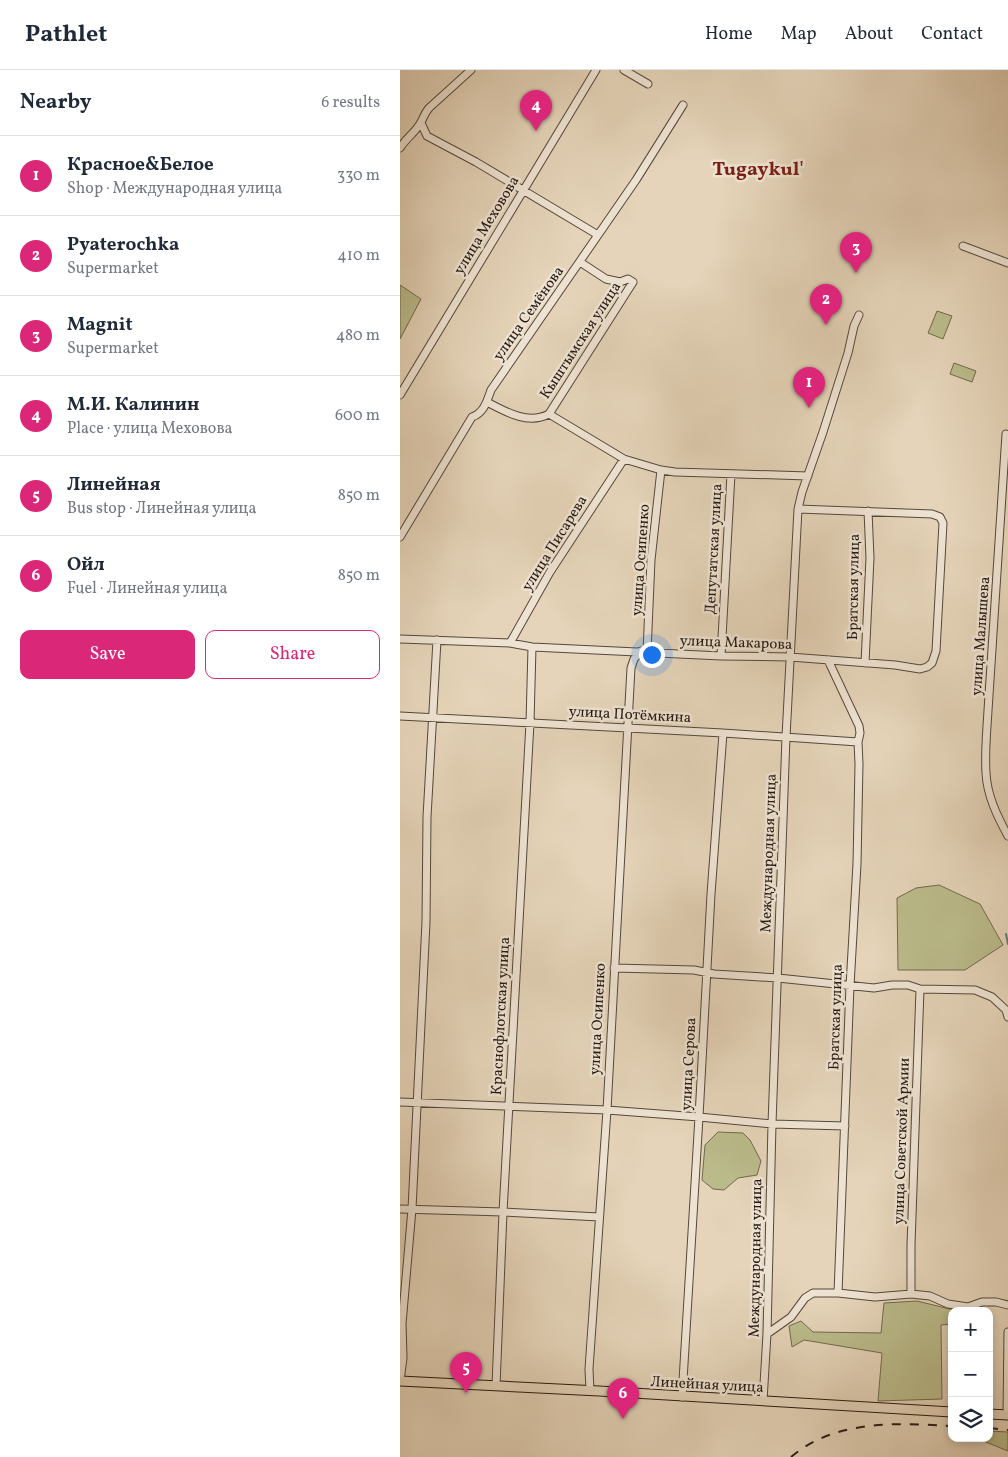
<!DOCTYPE html>
<meta charset="utf-8">
<style>
body{margin:0;font-family:Vollkorn,serif;background:#f6f6f7;color:#1f2937}
.controls{position:absolute;right:15px;bottom:15px;display:grid;overflow:hidden;border-radius:10px;box-shadow:0 2px 8px #0003}
.controls button{width:45px;height:45px;display:grid;place-items:center;padding:0;border:0;border-bottom:1px solid #e0e1e3;background:#fff;color:#1f2937;font:25px sans-serif}
.you{position:absolute;left:251px;top:584px;width:18px;height:18px;margin:-12px;border:4px solid #fff;border-radius:50%;background:#1a73e8;box-shadow:0 0 0 8px #1a73e833}
.badge{display:grid;place-items:center;width:32px;height:32px;border-radius:50%;background:#db2777;color:#fff;font-size:16px;font-weight:700}
.pin{position:absolute;translate:-50% -41px;filter:drop-shadow(0 1px 2px #0008)}
.pin::after{content:'';position:absolute;top:26px;width:18px;height:15px;background:inherit;clip-path:polygon(0 0,100% 0,50% 100%)}
.list{margin:0;padding:0;list-style:none}
h2{display:flex;justify-content:space-between;align-items:center;height:65px;margin:0;padding:0 20px;font-size:21px}
h2 small{font-size:16px;font-weight:400;color:#747a83}
.list li{display:grid;grid-template-columns:32px 1fr auto;gap:15px;align-items:center;box-sizing:border-box;height:80px;padding:0 20px;border-top:1px solid #e0e1e3}
.list b{display:block;font-size:19px;white-space:nowrap}
.list p{margin:0;font-size:16px;white-space:nowrap;color:#747a83}
.list em{font-size:16px;font-style:normal;color:#747a83}
.actions{display:flex;gap:10px;padding:15px 20px}
.actions a{flex:1;padding:11px 0;border:1px solid #db2777;border-radius:10px;text-align:center;font-size:18px;color:#db2777}
.actions .main{background:#db2777;color:#fff}
.icon{flex:none;width:28px;height:28px;fill:none;stroke:currentColor;stroke-width:2;stroke-linecap:round;stroke-linejoin:round}
.map{position:relative;flex:none;width:608px;height:1387px;overflow:hidden}
header{display:flex;align-items:center;gap:30px;box-sizing:border-box;height:70px;padding:0 25px;background:#fff;border-bottom:1px solid #e0e1e3}
header strong{font-size:24px}
nav{display:flex;gap:28px;margin-inline-start:auto;font-size:18px}
main{display:flex}
aside{flex:1;background:#fff}
.map>svg:first-child{display:block}
.green{fill:#bbbb8b;stroke:#706a4e}
.lines{fill:none;stroke-linecap:round;stroke-linejoin:round}
.stream{stroke:#697874;stroke-width:2}
.minor-casing{stroke:#54483c;stroke-width:9}
.major-casing{stroke:#241912;stroke-width:11}
.minor{stroke:#eee3d2;stroke-width:7}
.major{stroke:#e5d4b9;stroke-width:9}
.rail{stroke:#241912;stroke-width:2;stroke-dasharray:9 9;stroke-linecap:butt}
.labels{text-anchor:middle;stroke-width:5;stroke-linejoin:round;paint-order:stroke}
.street-label{font-size:15px;fill:#241912;stroke:#eee3d2}
.district-label{font-size:20px;font-weight:bold;fill:#7a1f14;stroke:#eee3d2}
</style>
<header>
<strong>Pathlet</strong>
<nav><a>Home</a><a>Map</a><a>About</a><a>Contact</a></nav>
</header>
<main>
<aside>
<h2>Nearby<small>6 results</small></h2>
<ul class="list">
<li><span class="badge">1</span><div><b>Красное&amp;Белое</b><p>Shop · Международная улица</p></div><em>330 m</em></li>
<li><span class="badge">2</span><div><b>Pyaterochka</b><p>Supermarket</p></div><em>410 m</em></li>
<li><span class="badge">3</span><div><b>Magnit</b><p>Supermarket</p></div><em>480 m</em></li>
<li><span class="badge">4</span><div><b>М.И. Калинин</b><p>Place · улица Меховова</p></div><em>600 m</em></li>
<li><span class="badge">5</span><div><b>Линейная</b><p>Bus stop · Линейная улица</p></div><em>850 m</em></li>
<li><span class="badge">6</span><div><b>Ойл</b><p>Fuel · Линейная улица</p></div><em>850 m</em></li>
</ul>
<div class="actions"><a class="main">Save</a><a>Share</a></div>
</aside>
<div class="map">
<svg width="608" height="1387" viewBox="0 0 608 1387">
<rect width="100%" height="100%" fill="#e5d4b9"/>
<filter id="stains"><feTurbulence type="fractalNoise" baseFrequency=".004" numOctaves="4"/><feColorMatrix values="0 0 0 0 .2 0 0 0 0 .09 0 0 0 0 .02 0 0 0 .5 -.17"/></filter>
<radialGradient id="worn" r=".72"><stop offset=".6" stop-color="#630" stop-opacity="0"/><stop offset="1" stop-color="#630" stop-opacity=".3"/></radialGradient>
<!-- green -->
<path class="green" d="M0 215 21 229 0 269Z
M537 241 552 246 543 269 528 263Z
M554 293 576 301 572 312 550 304Z
M539 815 580 834 603 875 565 900H498L497 828 516 818Z
M318 1062 343 1063 350 1070 361 1091 357 1105 338 1108 324 1120 313 1119 302 1110 305 1075Z
M517 1231 558 1241H552V1254L541 1255 542 1329 478 1331 482 1283 404 1270 392 1277 389 1256 401 1251 413 1262 481 1263 484 1233Z
M589 1361 608 1362V1381L576 1368H589Z"/>
<g class="lines">
<!-- stream -->
<path class="stream" d="M606 864 608 874"/>
<!-- minor casing -->
<g class="minor-casing">
<path id="minor" d="M224 0 248 14
M21 53 27 66 76 92 198 165
M0 78C6 68 16 62 21 52 24 47 24 44 29 38L71 0
M563 176 608 193
M0 325 196 0
M87 332C106 342 128 355 149 344
M149 344 224 389 261 400 275 402 408 406
M149 344 233 212 228 209 220 212 206 209 180 192
M606 364 587 656C586 671 585 687 586 703 587 725 597 746 608 766
M0 467 72 347C84 343 87 331 91 320L236 110 283 35
M0 569 110 573 132 577 321 586 390 587 495 595 520 599 527 597 532 593 536 581 543 453 540 447 532 444 398 439
M110 573 150 502 224 389
M247 582 251 490 261 400
M321 586 331 404
M428 590 459 656 460 663 458 672 459 694 457 794 450 916 438 1223
M465 593 470 488 468 441
M0 646 323 663 458 672
M214 898 294 900 314 904 378 908 474 918 492 915H508L520 919 575 920 592 927 606 940 608 947
M0 1032 207 1040 299 1047 372 1054 445 1056
M0 1139 103 1142 199 1147
M511 1224V1175L520 919
M367 1264 391 1247 405 1228 413 1223H438L475 1227 511 1224 530 1226 548 1234 568 1237 582 1232H596L608 1235
M0 1311 3 1288 2 1254 12 1139 26 852 27 747 37 570
M96 1316 103 1142 130 653 132 577
M190 1321 189 1299 207 1040 231 598 234 589 241 581
M282 1327 299 1047 311 824 323 663
M363 1331 367 1264 372 1054 386 667 398 439 402 422 423 362 448 283 454 256 459 245
M607 1345 608 1262"/>
</g>
<!-- major casing -->
<g class="major-casing">
<path id="major" d="M0 1311 199 1321 552 1342
M589 1344 608 1345"/>
</g>
<!-- minor -->
<use href="#minor" class="minor"/>
<!-- major -->
<use href="#major" class="major"/>
<!-- rail -->
<path class="rail" d="M589 1358 608 1360
M391 1387C436 1349 497 1353 552 1356"/>
</g>
<g class="labels">
<!-- street labels -->
<g class="street-label">
<text transform="translate(86 155) rotate(-59)" y="5">улица Меховова</text>
<text transform="translate(128 243) rotate(-55)" y="5">улица Семёнова</text>
<text transform="translate(180 270) rotate(-57)" y="5">Кыштымская улица</text>
<text transform="translate(154 473) rotate(-58)" y="5">улица Писарева</text>
<text transform="translate(313 479) rotate(-87)" y="5">Депутатская улица</text>
<text transform="translate(240 490) rotate(-86)" y="5">улица Осипенко</text>
<text transform="translate(453 517) rotate(-89)" y="5">Братская улица</text>
<text transform="translate(580 566) rotate(-86)" y="5">улица Малышева</text>
<text transform="translate(336 572) rotate(2)" y="5">улица Макарова</text>
<text transform="translate(230 644) rotate(3)" y="5">улица Потёмкина</text>
<text transform="translate(368 783) rotate(-88)" y="5">Международная улица</text>
<text transform="translate(100 946) rotate(-87)" y="5">Краснофлотская улица</text>
<text transform="translate(435 947) rotate(-88)" y="5">Братская улица</text>
<text transform="translate(197 949) rotate(-87)" y="5">улица Осипенко</text>
<text transform="translate(288 994) rotate(-87)" y="5">улица Серова</text>
<text transform="translate(501 1071) rotate(-88)" y="5">улица Советской Армии</text>
<text transform="translate(355 1188) rotate(-89)" y="5">Международная улица</text>
<text transform="translate(307 1314) rotate(3)" y="5">Линейная улица</text>
</g>
<!-- district labels -->
<g class="district-label">
<text x="358" y="105">Tugaykul'</text>
</g>
</g>
<rect width="100%" height="100%" filter="url(#stains)"/>
<rect width="100%" height="100%" fill="url(#worn)"/>
</svg>
<div class="controls">
<button>+</button>
<button>−</button>
<button><svg class="icon" aria-label="layers" viewBox="0 0 24 24"><path d="M12 4l9 5-9 5-9-5zM3 14l9 5 9-5"/></svg></button>
</div>
<div class="you"></div>
<div class="pin badge" style="left:409px;top:338px">1</div>
<div class="pin badge" style="left:426px;top:255px">2</div>
<div class="pin badge" style="left:456px;top:203px">3</div>
<div class="pin badge" style="left:136px;top:61px">4</div>
<div class="pin badge" style="left:66px;top:1323px">5</div>
<div class="pin badge" style="left:223px;top:1349px">6</div>
</div>
</main>
